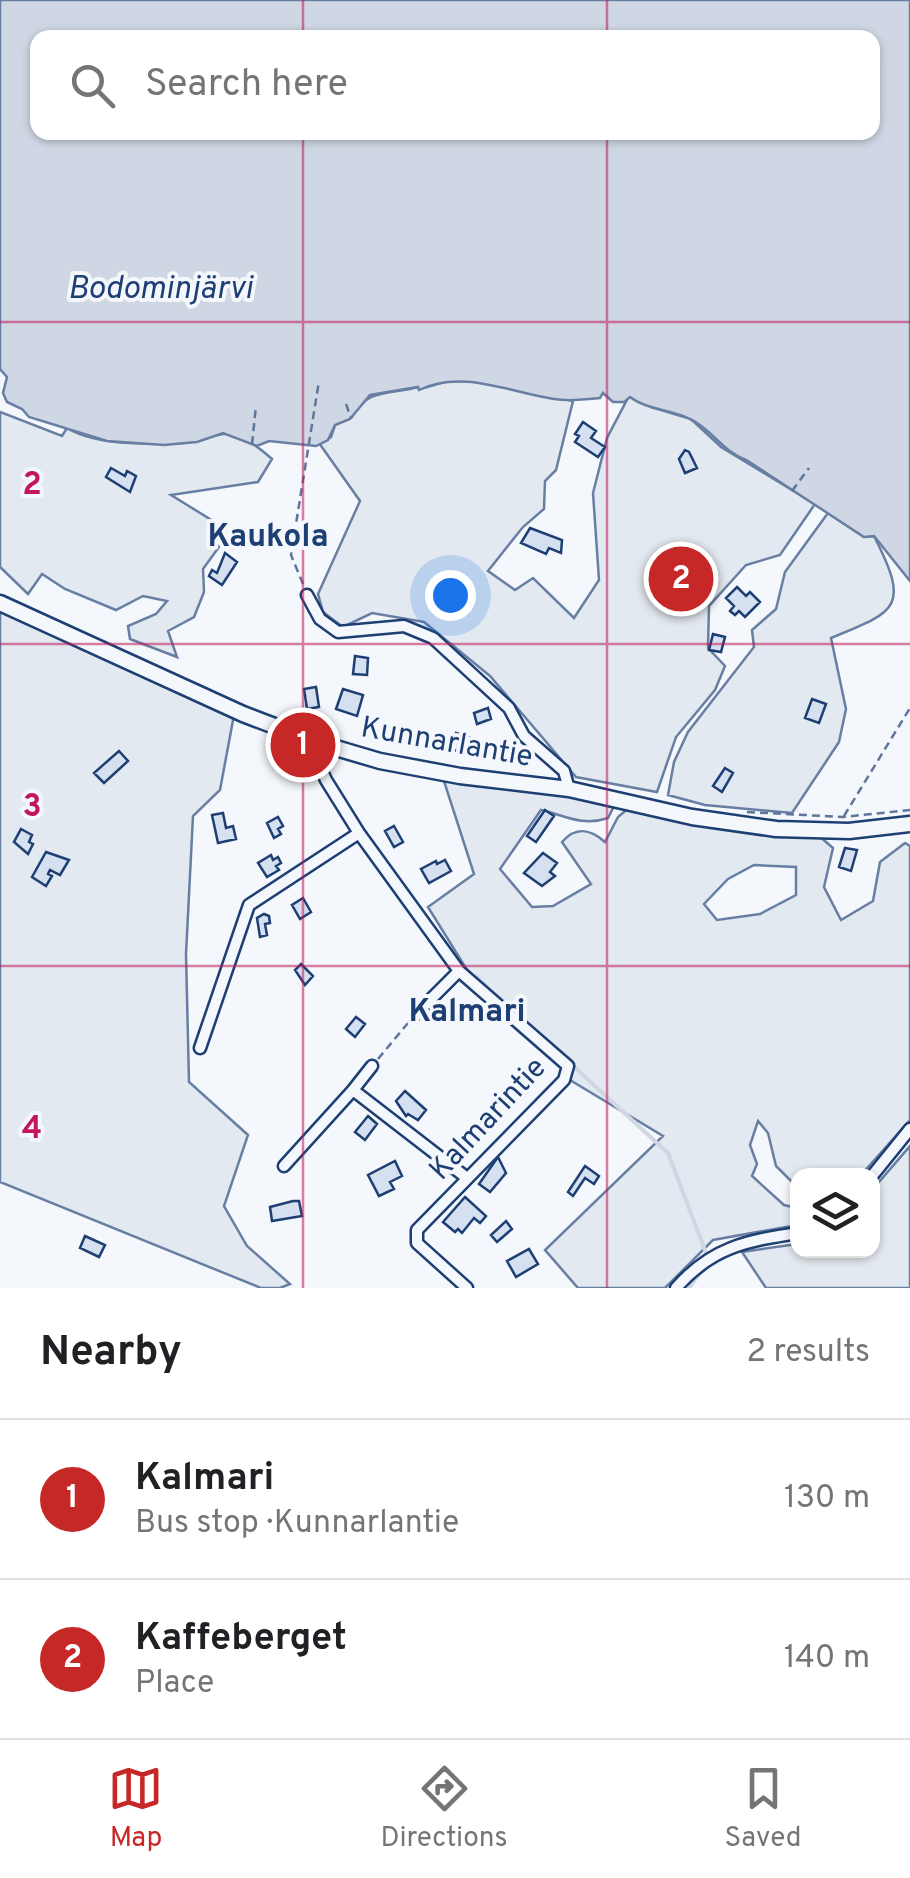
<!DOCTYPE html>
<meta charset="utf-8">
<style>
body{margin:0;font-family:Overpass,sans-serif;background:#f6f6f6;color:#202124}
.controls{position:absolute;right:30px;bottom:30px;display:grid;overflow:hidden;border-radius:20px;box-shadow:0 2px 8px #0004}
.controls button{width:90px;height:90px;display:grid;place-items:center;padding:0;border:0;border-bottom:2px solid #e0e0e0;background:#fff;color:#202124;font:50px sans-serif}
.you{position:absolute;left:450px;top:595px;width:35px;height:35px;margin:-25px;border:8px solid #fff;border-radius:50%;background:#1a73e8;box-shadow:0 0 0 15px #1a73e833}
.badge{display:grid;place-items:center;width:65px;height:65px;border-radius:50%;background:#c62828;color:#fff;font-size:32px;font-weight:700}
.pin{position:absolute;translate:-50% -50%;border:5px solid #fff;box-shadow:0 2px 10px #0006}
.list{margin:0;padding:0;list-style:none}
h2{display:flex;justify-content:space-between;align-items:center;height:130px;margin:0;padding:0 40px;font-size:42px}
h2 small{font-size:32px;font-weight:400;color:#757577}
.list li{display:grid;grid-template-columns:65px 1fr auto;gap:30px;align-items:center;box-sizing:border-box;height:160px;padding:0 40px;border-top:2px solid #e0e0e0}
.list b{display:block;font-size:38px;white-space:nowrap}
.list p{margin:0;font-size:32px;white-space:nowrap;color:#757577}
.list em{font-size:32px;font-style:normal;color:#757577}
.icon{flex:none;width:55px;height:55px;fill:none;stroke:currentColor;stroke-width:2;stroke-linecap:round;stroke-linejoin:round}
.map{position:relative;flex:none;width:910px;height:1288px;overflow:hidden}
.search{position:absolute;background:#fff;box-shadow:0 2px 8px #0004;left:30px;right:30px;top:30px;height:110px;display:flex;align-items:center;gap:25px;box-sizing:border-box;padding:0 35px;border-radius:20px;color:#757577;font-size:38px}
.sheet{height:450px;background:#fff}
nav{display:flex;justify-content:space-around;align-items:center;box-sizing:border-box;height:140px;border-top:2px solid #e0e0e0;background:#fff;font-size:28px;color:#757577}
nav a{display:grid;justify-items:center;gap:5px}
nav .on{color:#c62828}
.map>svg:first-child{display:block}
.green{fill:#e3e9f0;stroke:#687fa3;stroke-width:2.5;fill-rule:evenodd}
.water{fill:#cfd7e4;stroke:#687fa3;stroke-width:2.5;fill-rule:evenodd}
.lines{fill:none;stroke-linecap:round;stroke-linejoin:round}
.stream{stroke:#cfd7e4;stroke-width:4}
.building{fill:#d5e0f0;stroke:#1d3f73;stroke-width:2.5}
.street-casing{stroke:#1d3f73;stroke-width:15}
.secondary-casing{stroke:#1d3f73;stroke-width:19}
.path{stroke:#5e769c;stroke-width:2.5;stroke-dasharray:8 5;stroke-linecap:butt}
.street{stroke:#f4f7fb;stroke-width:10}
.secondary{stroke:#f4f7fb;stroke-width:14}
.grid{fill:none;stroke:#c2185b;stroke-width:2.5;stroke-opacity:0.55}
.labels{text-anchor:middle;stroke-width:8;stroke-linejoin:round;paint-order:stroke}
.street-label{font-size:30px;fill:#1d3f73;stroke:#f4f7fb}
.water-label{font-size:32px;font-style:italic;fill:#1d3f73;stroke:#f4f7fb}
.neighbourhood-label{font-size:32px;font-weight:bold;fill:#1d3f73;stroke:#f4f7fb}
.grid-label{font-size:32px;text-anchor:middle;font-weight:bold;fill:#c2185b;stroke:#f4f7fb;stroke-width:8;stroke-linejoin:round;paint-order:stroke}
</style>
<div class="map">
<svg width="910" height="1288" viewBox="0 0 910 1288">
<rect width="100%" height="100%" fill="#f4f7fb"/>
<!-- green -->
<path class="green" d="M448 381H472L573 401 556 470 545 481 544 509 523 527 488 571 515 590 533 578 574 618 599 580 593 493 607 438 629 396 651 407 691 419 721 447 815 504 780 555 746 565 709 606 708 648 725 666 715 690 676 737 657 792 576 777 490 676 424 622 372 613 343 627 323 612 318 594 360 501 319 443 331 437 335 425 352 417C367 388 389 395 418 387L420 389Z
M0 412 62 436 67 428C100 448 158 444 196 441 205 441 216 433 226 434 242 435 259 447 272 459L258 482 171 495 226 529 219 547 203 569 204 592 194 617 168 631 177 657 130 639 128 626 156 614 167 601 143 596 116 610 65 589 42 574 28 594 0 567Z
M828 513 864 537 874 536C910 607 898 611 831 638L846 709 839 742 792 813 705 805 668 795 674 762 688 732 754 647 752 630 776 609 785 572Z
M0 608 234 715 220 790 193 816 186 954 189 1082 248 1135 224 1206 247 1246 290 1284 280 1288H261L0 1182Z
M443 778 608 801 613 808 608 818C582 827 564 815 541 810L500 869 532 907 553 906 591 884 562 842C576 826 590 829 605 842L618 817 631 806 818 835 833 848 824 887 841 920 873 901 880 862 905 843 910 846V1120L861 1175 798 1176 797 1187 776 1166 768 1133 758 1121 750 1145 757 1164 752 1176 784 1205 797 1208V1225L713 1240 665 1288H578L545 1250 663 1136 570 1080 568 1060 472 978 428 907 474 874ZM754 865 796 867V895L760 914 717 920 704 904 728 879Z
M910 1146V1288H766L742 1252 797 1244 798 1250H872L873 1189Z"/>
<!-- water -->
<path class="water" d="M0 0H910V581L874 536 864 537 748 461C721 451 713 430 690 419 671 409 647 410 630 397L624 402H613L603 393 600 398C585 399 571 402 554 399 509 392 461 369 419 390L418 387 370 395 350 419 335 425 328 440 316 446 269 441 257 446 223 433 197 442 164 445 107 441 29 417 22 409 7 402 3 393 7 377 0 369ZM38 38H872V132H38Z"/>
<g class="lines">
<!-- stream -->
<path class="stream" d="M475 976 531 1027
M571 1064 668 1153 706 1253
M689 1288 699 1274"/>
</g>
<!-- building -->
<path class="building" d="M583 422 596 431 591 438 605 447 598 457 575 442 579 436 575 434Z
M685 450 689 452 697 468 685 473 679 459Z
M111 468 125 476 127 471 136 476 130 492 106 477Z
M530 528 562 540 561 553 549 548 546 554 521 543Z
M225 553 237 562 222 585 209 576 212 570 217 573Z
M737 587 746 596 750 592 760 602 745 617 739 611 735 615 730 611 734 606 726 598Z
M713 634 725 637 721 652 709 650Z
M355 656 368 658 367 675 353 674Z
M316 687 319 707 307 709 304 689Z
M343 689 363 695 357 716 336 709Z
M812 699 826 704 819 723 805 718Z
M488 708 491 719 477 724 474 713Z
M456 733 469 737 464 753 451 749 453 743 445 741 447 735 455 738Z
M119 751 128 761 104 783 94 773Z
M725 768 733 773 722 792 713 786Z
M545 810 554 816 536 842 527 836Z
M223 813 226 828 233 826 236 839 218 843 212 815Z
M278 817 283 826 278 829 281 834 274 838 267 823Z
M394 826 403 842 394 847 385 831Z
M21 829 32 835 29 842 33 844 28 854 14 842Z
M845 848 857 850 851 871 839 867Z
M46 852 69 860 60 875 50 870 48 874 52 876 46 886 32 877Z
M543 853 557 863 550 872 555 876 542 886 524 873Z
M271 855 273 860 278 857 281 863 276 866 279 870 267 877 258 863Z
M445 860 451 871 429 883 421 869 436 861 437 864Z
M303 898 311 912 300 919 292 905Z
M264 914 269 916 270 923 265 924 267 935 260 937 257 918Z
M301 964 313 976 305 985 295 970Z
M356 1017 365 1024 355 1037 346 1029Z
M405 1091 426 1110 418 1120 408 1114 406 1116 396 1101Z
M368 1116 377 1124 365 1140 355 1132Z
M498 1157 506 1173 490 1192 479 1184Z
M395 1161 402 1176 390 1182 394 1189 379 1196 368 1175Z
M585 1166 599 1176 594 1184 585 1178 573 1196 568 1192Z
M465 1197 486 1216 480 1223 474 1218 462 1233 458 1229 455 1232 443 1222Z
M293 1201H299L302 1216 272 1221 270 1207Z
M506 1221 512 1229 497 1242 491 1235Z
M85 1236 105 1245 99 1257 80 1248Z
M529 1249 538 1264 516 1277 507 1261Z"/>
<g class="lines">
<!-- street casing -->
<g class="street-casing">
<path id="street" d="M307 595 320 619 338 632 404 626 433 638 509 708 524 736 564 771 569 789
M319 743 318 762 326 780 359 833 459 971 568 1066 564 1080 417 1230V1243L467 1288
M416 1014 459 971
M200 1048 249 905 359 833
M353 1090 372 1066
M284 1166 353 1090 467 1178
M872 1176 910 1129
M676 1288C712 1247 746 1241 798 1233"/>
</g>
<!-- secondary casing -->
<g class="secondary-casing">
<path id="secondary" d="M0 603 243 714 319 743 380 761 460 776 569 789 692 817 776 829 849 831 910 824"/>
</g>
<!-- path -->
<path class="path" d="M346 404 351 418
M252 444 256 406
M792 491 809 468
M303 584 291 555 319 381
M747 812 843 817 910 810
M844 816 910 708
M378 1059 408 1023"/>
<!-- street -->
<use href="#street" class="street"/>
<!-- secondary -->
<use href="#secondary" class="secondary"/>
</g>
<!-- grid -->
<path class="grid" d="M303 0V38M607 0V38M303 132V1288M607 132V1288M0 322H910M0 644H910M0 966H910"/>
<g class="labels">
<!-- street labels -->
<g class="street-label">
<text transform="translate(447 741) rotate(10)" y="10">Kunnarlantie</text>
<text transform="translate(487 1118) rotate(-47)" y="10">Kalmarintie</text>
</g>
<!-- water labels -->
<g class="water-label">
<text x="160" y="298">Bodominjärvi</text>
</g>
<!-- neighbourhood labels -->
<g class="neighbourhood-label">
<text x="268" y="546">Kaukola</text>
<text x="467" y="1021">Kalmari</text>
</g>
</g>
<g class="grid-label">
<text x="32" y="494">2</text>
<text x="32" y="816">3</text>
<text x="32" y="1138">4</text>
</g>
</svg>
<div class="controls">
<button><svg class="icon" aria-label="layers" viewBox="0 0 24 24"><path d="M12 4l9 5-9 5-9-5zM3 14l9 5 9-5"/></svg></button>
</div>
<div class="you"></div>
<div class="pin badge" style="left:303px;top:745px">1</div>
<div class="pin badge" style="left:681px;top:579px">2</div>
<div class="search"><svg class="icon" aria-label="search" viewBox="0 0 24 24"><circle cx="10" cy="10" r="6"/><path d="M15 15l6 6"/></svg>Search here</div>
</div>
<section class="sheet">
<h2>Nearby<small>2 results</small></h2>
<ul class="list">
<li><span class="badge">1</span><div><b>Kalmari</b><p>Bus stop · Kunnarlantie</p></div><em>130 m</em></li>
<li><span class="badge">2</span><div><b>Kaffeberget</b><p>Place</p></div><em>140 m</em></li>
</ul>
</section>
<nav>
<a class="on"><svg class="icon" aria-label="map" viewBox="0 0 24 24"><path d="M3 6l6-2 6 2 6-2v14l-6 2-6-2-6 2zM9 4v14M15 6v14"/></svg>Map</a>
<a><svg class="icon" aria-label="directions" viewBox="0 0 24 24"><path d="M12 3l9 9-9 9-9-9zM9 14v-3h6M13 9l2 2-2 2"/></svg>Directions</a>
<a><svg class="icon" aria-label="saved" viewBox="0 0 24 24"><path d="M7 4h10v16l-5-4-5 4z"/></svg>Saved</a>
</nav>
